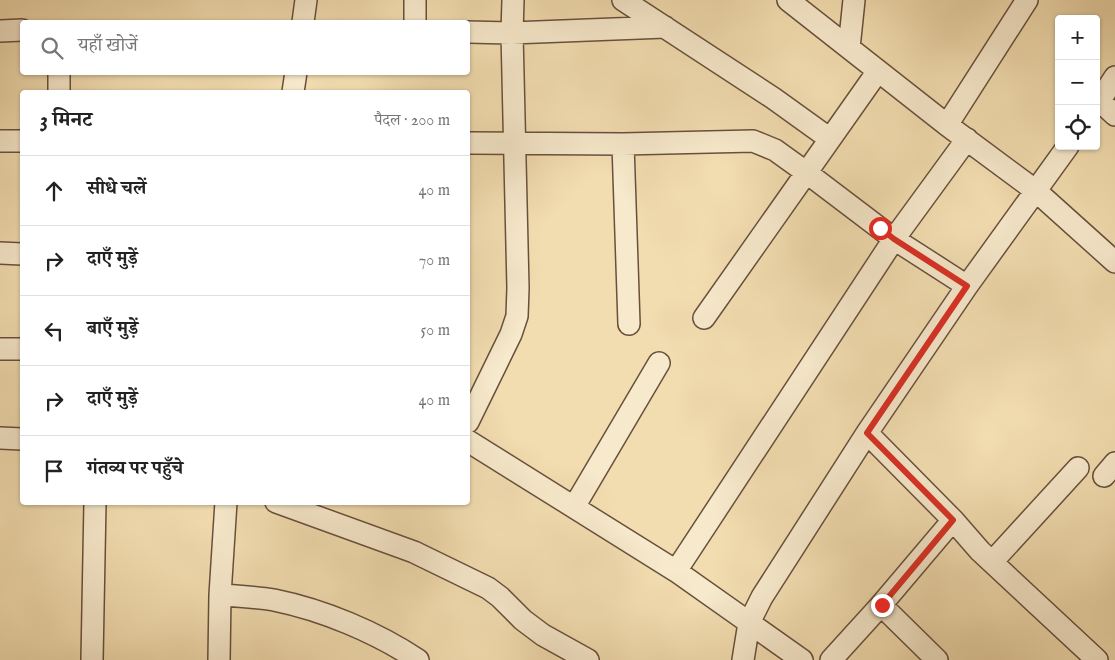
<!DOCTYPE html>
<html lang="hi">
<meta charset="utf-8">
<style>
body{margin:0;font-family:"IM FELL English","Noto Serif Devanagari",serif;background:#f2f2f2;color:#222}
.controls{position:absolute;right:15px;top:15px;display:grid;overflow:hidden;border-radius:5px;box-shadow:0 1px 4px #0004}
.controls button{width:45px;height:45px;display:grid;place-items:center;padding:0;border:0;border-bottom:1px solid #e0e0e0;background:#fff;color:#222;font:25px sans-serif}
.stop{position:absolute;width:15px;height:15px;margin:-11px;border:4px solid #d93025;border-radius:50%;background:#fff}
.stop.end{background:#d93025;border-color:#fff;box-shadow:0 1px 5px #0008}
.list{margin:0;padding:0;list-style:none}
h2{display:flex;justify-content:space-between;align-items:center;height:65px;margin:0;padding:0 20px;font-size:21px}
h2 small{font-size:16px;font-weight:400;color:#767676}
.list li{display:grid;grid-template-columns:32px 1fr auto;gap:15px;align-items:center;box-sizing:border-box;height:70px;padding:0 20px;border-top:1px solid #e0e0e0}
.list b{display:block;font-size:19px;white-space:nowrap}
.list em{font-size:16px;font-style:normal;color:#767676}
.icon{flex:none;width:28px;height:28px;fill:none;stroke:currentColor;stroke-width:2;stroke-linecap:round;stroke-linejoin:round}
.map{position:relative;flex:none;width:1115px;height:660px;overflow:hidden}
.search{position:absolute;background:#fff;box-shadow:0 1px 4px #0004;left:20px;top:20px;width:450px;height:55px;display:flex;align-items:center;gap:12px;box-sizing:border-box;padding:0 18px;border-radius:5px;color:#767676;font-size:19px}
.panel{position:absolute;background:#fff;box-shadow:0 1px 4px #0004;left:20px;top:90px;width:450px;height:415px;border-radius:5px}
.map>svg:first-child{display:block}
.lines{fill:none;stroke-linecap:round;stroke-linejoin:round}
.minor-casing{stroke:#68503d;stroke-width:24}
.minor{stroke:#f7e9cc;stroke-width:21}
.route{stroke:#d93025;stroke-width:6}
</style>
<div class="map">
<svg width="1115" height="660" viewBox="0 0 1115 660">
<rect width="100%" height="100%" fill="#f2ddb0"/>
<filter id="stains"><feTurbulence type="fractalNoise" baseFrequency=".004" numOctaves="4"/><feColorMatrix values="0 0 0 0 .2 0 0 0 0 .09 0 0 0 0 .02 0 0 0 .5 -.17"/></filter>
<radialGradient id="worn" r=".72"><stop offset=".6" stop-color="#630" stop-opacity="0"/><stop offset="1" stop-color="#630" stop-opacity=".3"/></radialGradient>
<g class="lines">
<!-- minor casing -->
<g class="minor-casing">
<path id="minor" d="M623 0 773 98 830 139
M788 0 947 125 1036 191 1115 262
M303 22 306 0
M415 22V0
M0 31 22 30
M468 32 512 33 665 27
M849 48 854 0
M59 72V92
M293 92 296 72
M1100 101 1115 115
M1096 106 1115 77
M947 125 1027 0
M0 141H22
M468 143 623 144 753 141 775 150 807 173 894 239 967 286
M623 144 629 324
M0 253 22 254
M704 318 878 71
M0 349H22
M468 422 511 334 517 316 518 288 512 33 513 0
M867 433 953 520 980 551 1097 660
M0 438 22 439
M468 441 676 571 802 660
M1104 476 1115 463
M276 502 414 552 488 588 500 597 523 620 543 635 588 660
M574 507 659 363
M992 562 1078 468
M676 571 894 239 967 139
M220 595C238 596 256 597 274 600 323 610 376 632 418 660
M881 605 937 660
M92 660 95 502
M219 660 220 595 226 502
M743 660 749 623 762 597 867 433 967 286 1068 146
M831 660 881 605 953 520"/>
</g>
<!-- minor -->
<use href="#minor" class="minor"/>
</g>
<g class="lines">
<!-- route -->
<path class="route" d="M880 228 894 239 967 286 867 433 953 520 882 605"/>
</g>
<rect width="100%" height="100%" filter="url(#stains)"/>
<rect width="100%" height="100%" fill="url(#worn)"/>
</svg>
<div class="controls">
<button>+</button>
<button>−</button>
<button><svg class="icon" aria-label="locate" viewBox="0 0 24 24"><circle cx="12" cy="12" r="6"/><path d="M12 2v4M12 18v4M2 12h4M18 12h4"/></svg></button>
</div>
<div class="stop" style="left:880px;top:228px"></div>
<div class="stop end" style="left:882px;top:605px"></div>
<div class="search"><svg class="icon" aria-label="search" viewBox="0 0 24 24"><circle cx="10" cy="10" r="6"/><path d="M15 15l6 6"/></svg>यहाँ खोजें</div>
<section class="panel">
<h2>3 मिनट<small>पैदल · 200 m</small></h2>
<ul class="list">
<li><svg class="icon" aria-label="ahead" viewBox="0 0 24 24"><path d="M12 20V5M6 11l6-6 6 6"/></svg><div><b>सीधे चलें</b></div><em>40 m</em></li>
<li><svg class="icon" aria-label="right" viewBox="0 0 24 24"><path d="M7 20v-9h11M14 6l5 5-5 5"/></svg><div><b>दाएँ मुड़ें</b></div><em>70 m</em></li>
<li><svg class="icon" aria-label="left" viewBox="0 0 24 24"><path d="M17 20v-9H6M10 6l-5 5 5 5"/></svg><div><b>बाएँ मुड़ें</b></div><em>50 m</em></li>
<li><svg class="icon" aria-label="right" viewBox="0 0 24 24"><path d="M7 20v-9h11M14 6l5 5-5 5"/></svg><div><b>दाएँ मुड़ें</b></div><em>40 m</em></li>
<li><svg class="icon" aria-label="arrive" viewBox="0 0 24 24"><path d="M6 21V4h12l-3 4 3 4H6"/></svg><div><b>गंतव्य पर पहुँचे</b></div></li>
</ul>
</section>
</div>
